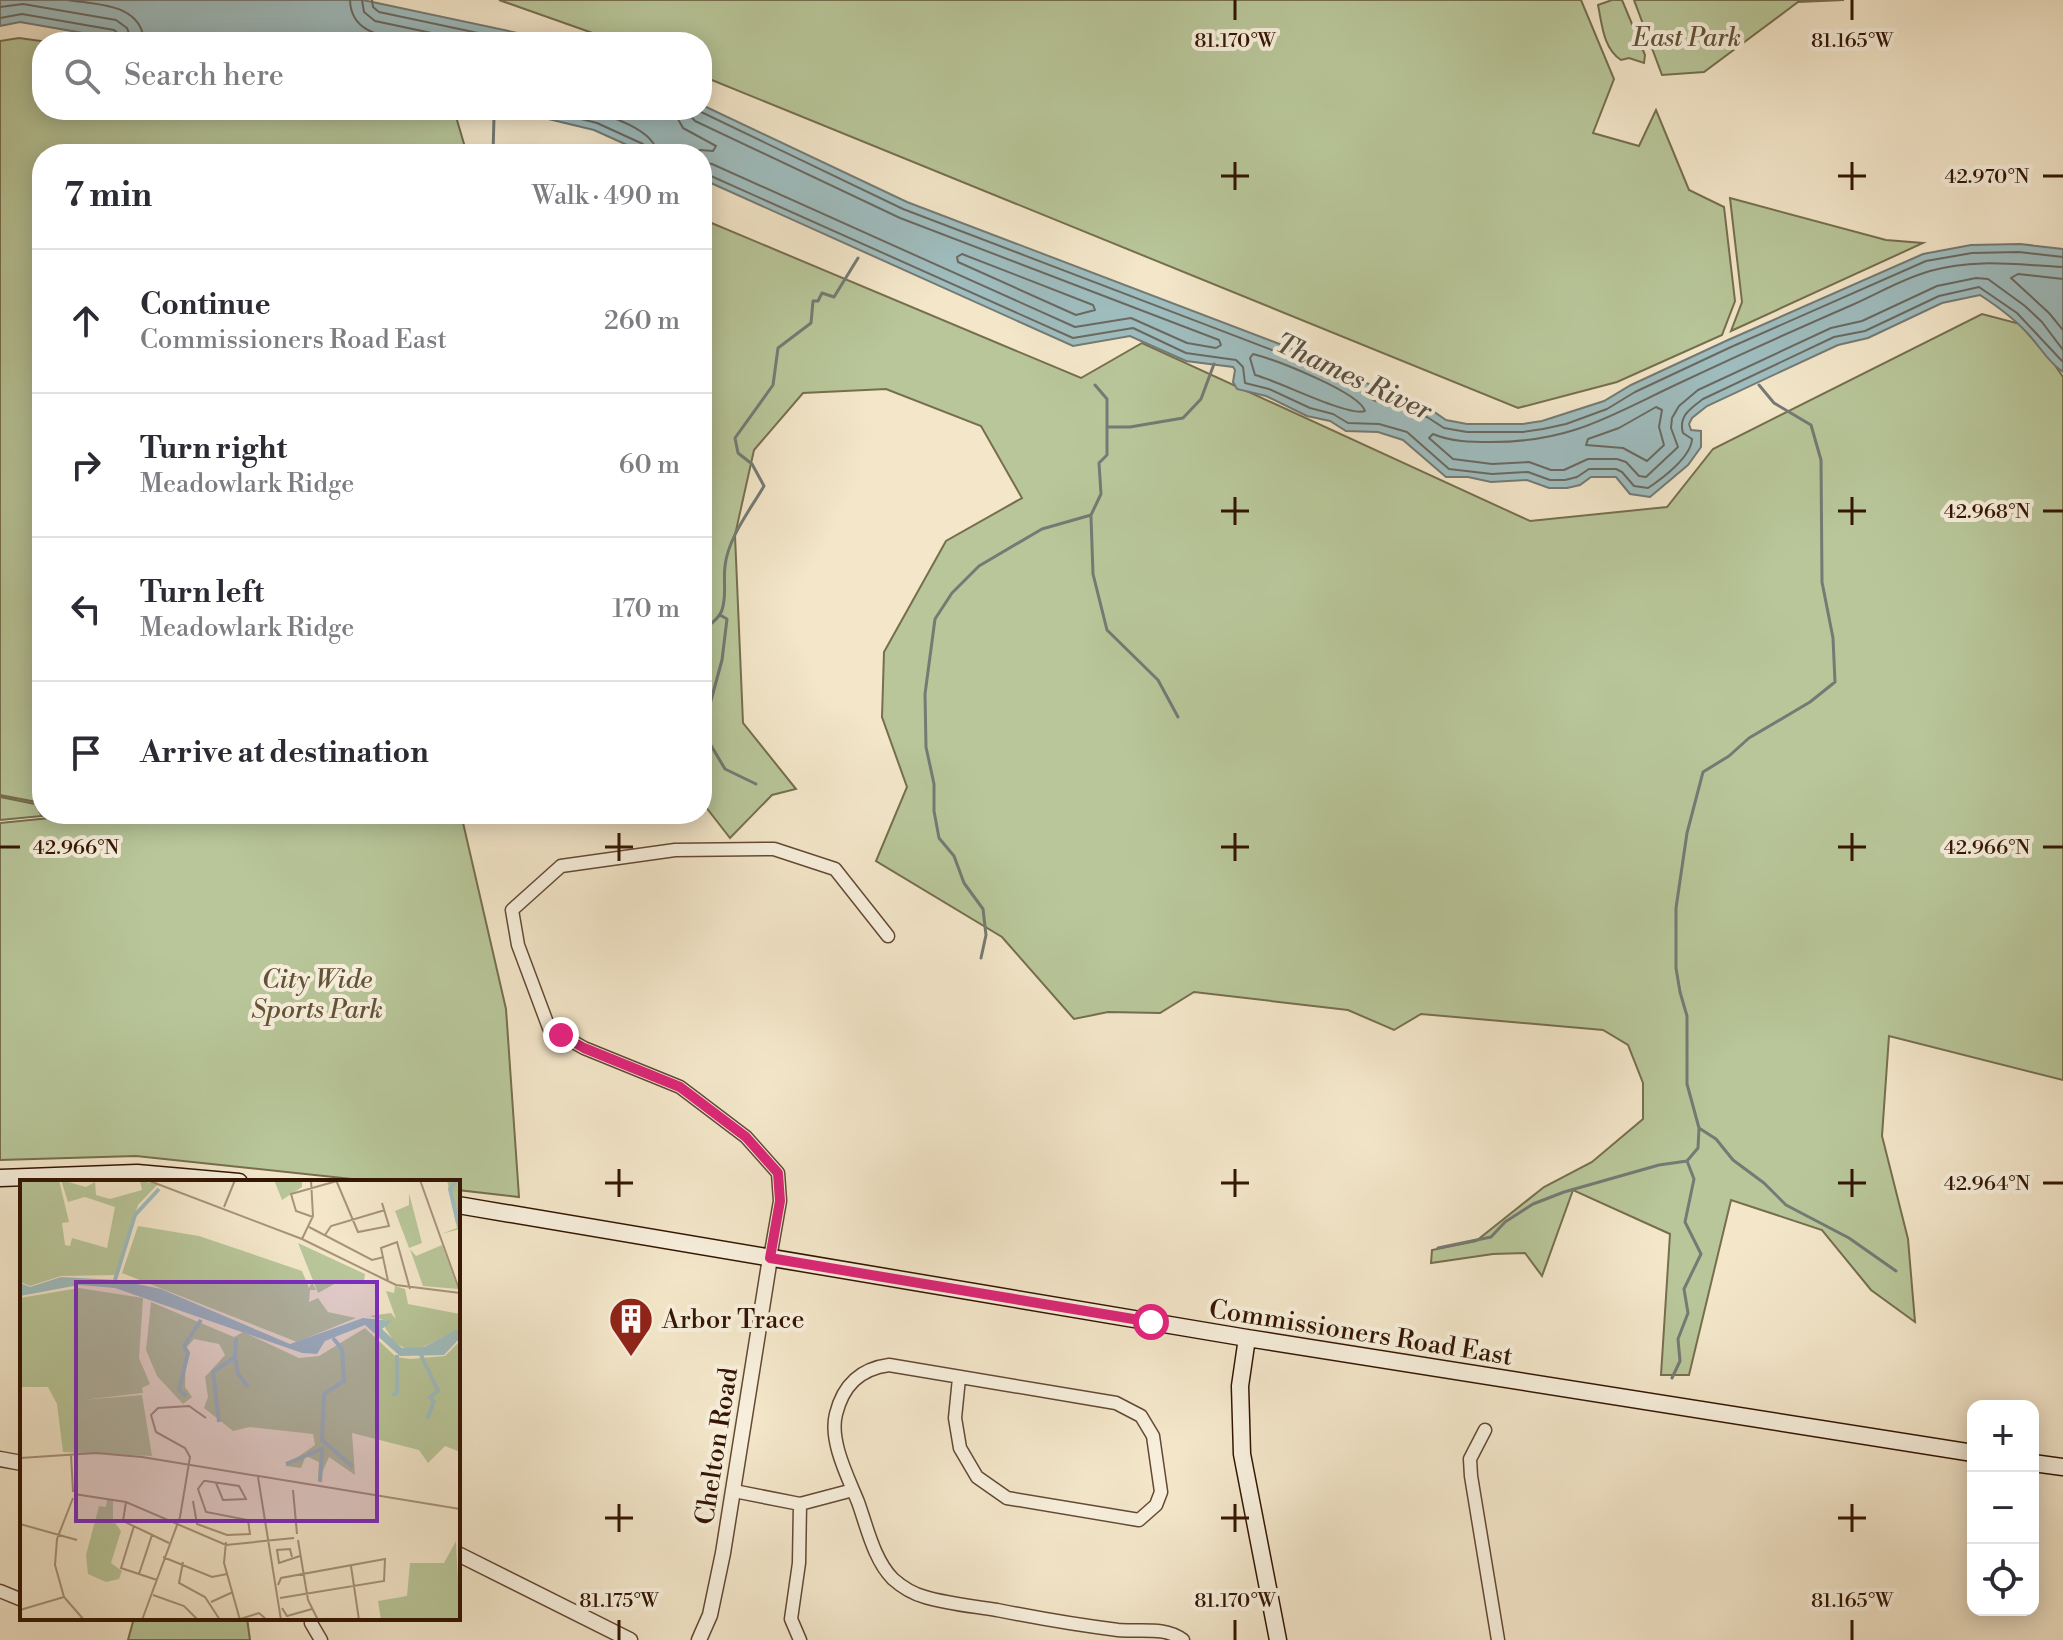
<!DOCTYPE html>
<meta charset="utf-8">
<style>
body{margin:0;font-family:"Libre Bodoni",serif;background:#f7f7f7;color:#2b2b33}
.controls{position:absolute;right:24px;bottom:24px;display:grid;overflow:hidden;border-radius:16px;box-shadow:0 4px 20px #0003}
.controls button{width:72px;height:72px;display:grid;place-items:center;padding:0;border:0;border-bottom:2px solid #e1e1e2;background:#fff;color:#2b2b33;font:40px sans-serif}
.stop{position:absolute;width:24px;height:24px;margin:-18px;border:6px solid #db2777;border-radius:50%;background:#fff}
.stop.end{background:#db2777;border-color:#fff;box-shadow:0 2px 8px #0008}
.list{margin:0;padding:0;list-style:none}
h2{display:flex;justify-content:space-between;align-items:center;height:104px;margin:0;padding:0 32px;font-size:34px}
h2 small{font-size:26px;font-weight:400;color:#7c7c81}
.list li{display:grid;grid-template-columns:52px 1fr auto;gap:24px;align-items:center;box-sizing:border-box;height:144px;padding:0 32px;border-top:2px solid #e1e1e2}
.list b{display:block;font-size:30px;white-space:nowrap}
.list p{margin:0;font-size:26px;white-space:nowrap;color:#7c7c81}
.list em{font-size:26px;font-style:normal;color:#7c7c81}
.icon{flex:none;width:44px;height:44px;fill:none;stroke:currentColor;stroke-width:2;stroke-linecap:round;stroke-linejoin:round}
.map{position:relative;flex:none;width:2063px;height:1640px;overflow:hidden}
.search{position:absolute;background:#fff;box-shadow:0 4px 20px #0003;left:32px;top:32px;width:680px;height:88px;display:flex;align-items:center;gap:20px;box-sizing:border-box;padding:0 28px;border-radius:32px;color:#7c7c81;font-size:30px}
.panel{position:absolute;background:#fff;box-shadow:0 4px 20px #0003;left:32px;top:144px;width:680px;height:680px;border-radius:32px}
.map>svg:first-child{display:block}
.green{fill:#b8c699;stroke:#766e4e;stroke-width:2}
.water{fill:#9fbdbf;stroke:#747a74;stroke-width:2}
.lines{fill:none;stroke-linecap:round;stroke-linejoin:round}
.shore{stroke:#6a6961;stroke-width:2}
.stream{stroke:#747a74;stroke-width:3}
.minor-casing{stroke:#644934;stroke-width:15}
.tertiary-casing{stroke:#644934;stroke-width:17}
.secondary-casing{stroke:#341503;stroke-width:19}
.minor{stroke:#f7efdc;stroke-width:12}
.tertiary{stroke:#f7efdc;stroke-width:14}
.secondary{stroke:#f7efdc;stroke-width:16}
.route{stroke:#db2777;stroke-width:10}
.ticks{fill:none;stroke:#341503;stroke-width:3}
.labels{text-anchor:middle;stroke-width:8;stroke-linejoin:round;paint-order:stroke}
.park-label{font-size:26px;font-style:italic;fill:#625338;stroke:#f7efdc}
.poi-label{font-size:26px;fill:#341503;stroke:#f7efdc;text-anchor:start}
.street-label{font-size:26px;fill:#341503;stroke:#f7efdc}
.water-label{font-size:28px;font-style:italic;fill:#595045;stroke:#f7efdc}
.inset-river{fill:none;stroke:#9fbdbf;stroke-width:4}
.inset-road{fill:none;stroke:#a7927a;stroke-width:2}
.view{fill:#7b2cbf;fill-opacity:0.15;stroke:#7b2cbf;stroke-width:4}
.inset-edge{fill:none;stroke:#341503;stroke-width:4}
.ticks-label{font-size:20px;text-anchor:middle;fill:#341503;stroke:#f7efdc;stroke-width:8;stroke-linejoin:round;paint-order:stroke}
</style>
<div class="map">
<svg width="2063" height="1640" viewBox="0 0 2063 1640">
<rect width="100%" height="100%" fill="#f3e6c9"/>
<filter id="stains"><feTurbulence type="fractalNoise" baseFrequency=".0025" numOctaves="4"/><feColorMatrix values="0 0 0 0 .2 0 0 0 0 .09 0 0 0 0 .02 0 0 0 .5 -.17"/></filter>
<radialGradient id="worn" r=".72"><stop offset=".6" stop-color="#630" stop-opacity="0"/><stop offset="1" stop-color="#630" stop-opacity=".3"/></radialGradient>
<!-- green -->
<path class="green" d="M499 0H1581L1614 79 1593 133 1639 146 1656 110 1689 190 1724 207 1735 301 1722 335 1617 382 1518 408 702 76V42H618Z
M1612 0H1622L1645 55 1644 63 1629 58 1621 60C1603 48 1602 24 1598 5Z
M1634 0H1844L1798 2 1704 72 1662 75Z
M19 38 48 42H42V110H454L467 154H42V803L0 795V41Z
M1730 198 1886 240 1923 243 1731 331 1742 302Z
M702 219 1081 378 1142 343 1530 521 1667 507 1713 449 1982 314 2028 326 2063 377V1080L1889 1036 1882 1136 1908 1239 1915 1322 1871 1290 1822 1230 1731 1200 1689 1375H1661L1670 1234 1573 1190 1542 1276 1525 1253 1493 1254 1431 1263 1432 1250 1476 1241 1544 1187 1592 1162 1643 1119V1083L1628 1045 1603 1030 1421 1014 1394 1030 1348 1010 1194 992 1160 1013 1108 1012 1074 1019 1002 937 876 861 907 787 882 717 884 652 946 541 1022 498 981 426 886 389 803 393 754 450 735 535 743 723 796 789 772 795 730 838 702 802Z
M0 797 35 804 42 816 0 820Z
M90 814H461L506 1009 519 1197 458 1190V1182H380L136 1156 0 1160V823Z
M134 1618H247L250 1640H128Z"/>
<!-- water -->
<path class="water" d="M0 0H363L560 42H276L264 38 230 42H135L20 22 0 26Z
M702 105 907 202 1332 364 1343 373 1369 384 1376 393 1430 409 1446 420 1467 424H1523L1542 421 1604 401 1631 385 1728 340 1923 254 1971 245 2020 244 2063 249V372C2048 362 2041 348 2029 335 2015 319 1997 306 1980 295L1942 303 1868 338 1838 345 1707 406 1692 418 1689 424 1691 430 1701 431V447L1688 465 1650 497 1630 494 1616 477H1591L1580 485 1567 488H1549L1527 480 1491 482 1468 477H1446L1403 440 1378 432 1346 431 1330 421 1307 416 1266 396 1237 389 1233 382 1235 370 1233 367 1186 361 1130 336 1073 346 702 179V154H647L594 130 511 110H702Z"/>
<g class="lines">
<!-- shore -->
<path class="shore" d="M68 0C97 5 142 3 144 42
M350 0C351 36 388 36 416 42
M362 0 364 12 375 21 474 42
M372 0 373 7 379 12 521 42
M0 7 23 4 116 20 127 28 132 42
M0 18 22 14 114 30 120 35 121 42
M545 110 597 123 643 144 647 154
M587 110C608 115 656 130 657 154
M673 110 683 128 716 146 713 151 700 150 689 154
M685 110 695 121 900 218 1219 340 1221 345 1216 348 1187 343 1131 318 1075 327 712 164 702 162
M697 110 903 209 1327 371 1339 380 1363 390 1373 400 1427 417 1444 428 1467 432H1523L1543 429 1566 424 1607 409 1635 392 1731 347 1926 261 1972 253 2019 252 2063 257
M702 172 1073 338 1133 328 1186 353 1236 360 1243 367 1245 383 1269 389 1310 408 1333 414 1348 423 1379 424 1407 432 1449 469 1492 474 1528 472 1550 480H1565L1577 477 1589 469H1616L1622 472 1634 486 1648 488C1663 478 1691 457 1692 439L1683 433C1678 416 1691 408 1703 399L1834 337 1865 331 1939 296 1979 287 2017 313 2063 362
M962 254 1093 305 1095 310 1076 315 958 262 957 257Z
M2063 267C2017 265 1976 258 1930 271 1904 278 1877 294 1852 305 1797 329 1741 354 1686 380 1614 413 1575 442 1492 442 1472 442 1451 442 1433 434L1429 438 1453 459 1492 464 1529 462 1551 470H1564L1588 459H1617L1626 462 1639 476 1646 477 1678 447 1671 428 1672 418 1679 406 1698 390 1831 328 1862 321 1937 286 1976 278 1988 279 2025 306 2042 322 2063 350
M2063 279 2018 274 2011 278 2049 313 2063 330
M1253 354C1276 360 1359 392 1365 411 1348 417 1279 381 1255 375L1250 358Z
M1656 407 1662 410 1659 427 1664 445 1647 461 1623 448 1586 445 1588 439 1619 428Z"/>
<!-- stream -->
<path class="stream" d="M493 154 494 117
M1107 427H1130L1183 418 1201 399 1214 364
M1091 517 1093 574 1107 630 1158 680 1178 717
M720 615 727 619 722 660 706 719V737L725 769 756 784
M702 640C707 620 717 624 722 610 727 595 723 581 725 566 728 538 750 510 764 486L752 464 738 453 735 438 773 385 778 348 811 323 813 301H818L822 293 834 297 858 258
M981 958 986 935 983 909 964 883 954 856 939 838 934 811V784L926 747 925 694 935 619 952 593 979 566 1042 529 1091 515 1101 494 1099 463 1107 455V399L1095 385
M1699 1128 1716 1139 1733 1160 1764 1183 1786 1205 1849 1238 1896 1271
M1438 1248 1491 1237 1505 1222 1533 1204 1564 1192 1659 1165 1687 1161 1698 1148 1699 1128 1687 1084V1016L1680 992 1676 968V908L1687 833 1703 772 1729 756 1749 738 1810 702 1835 682 1833 638 1822 582 1821 460 1811 425 1774 403 1759 385
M1672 1378 1680 1361 1678 1339 1688 1313 1684 1289 1701 1254 1685 1222 1694 1179 1687 1161"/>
<!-- minor casing -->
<g class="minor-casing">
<path id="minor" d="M770 1258 780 1201 778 1173 746 1137 680 1087 584 1048 549 1028 518 945 512 910 561 866 675 850 774 849 835 869 888 936
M959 1378 955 1418 960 1448 977 1477 1007 1498 1139 1520 1156 1505 1161 1492 1153 1436 1141 1416 1116 1403 889 1365C859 1369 843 1386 836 1414 829 1441 848 1477 858 1502 867 1527 874 1560 893 1579 902 1587 914 1594 925 1597 948 1604 973 1606 997 1610 1037 1618 1077 1625 1118 1630 1139 1632 1165 1626 1183 1640
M1485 1430 1470 1459 1471 1476 1498 1640
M734 1491 800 1504 853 1490
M800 1504 799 1563 791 1619 800 1640
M0 1591 22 1600
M312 1618 311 1623 321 1640"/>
</g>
<!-- tertiary casing -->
<g class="tertiary-casing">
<path id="tertiary" d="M0 1459 22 1463
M458 1554 630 1640
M699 1640 710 1615 723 1553 770 1258"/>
</g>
<!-- secondary casing -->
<g class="secondary-casing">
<path id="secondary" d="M0 1178 137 1173 239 1182
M458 1205 1247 1338 1973 1453
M1247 1338 1240 1386 1242 1454 1278 1640
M2033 1463 2063 1467"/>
</g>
<!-- minor -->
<use href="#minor" class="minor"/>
<!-- tertiary -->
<use href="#tertiary" class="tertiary"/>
<!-- secondary -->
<use href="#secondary" class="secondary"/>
</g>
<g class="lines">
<!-- route -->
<path class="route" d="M561 1035 584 1048 680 1087 746 1137 778 1173 780 1201 770 1258 1151 1322"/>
</g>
<!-- ticks -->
<path class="ticks" d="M1235 0V20M1852 0V20M1235 162V190M1852 162V190M1221 176H1249M1838 176H1866M2043 176H2063M1235 497V525M1852 497V525M1221 511H1249M1838 511H1866M2043 511H2063M619 833V861M1235 833V861M1852 833V861M0 847H20M605 847H633M1221 847H1249M1838 847H1866M2043 847H2063M619 1169V1197M1235 1169V1197M1852 1169V1197M605 1183H633M1221 1183H1249M1838 1183H1866M2043 1183H2063M619 1504V1532M1235 1504V1532M1852 1504V1532M605 1518H633M1221 1518H1249M1838 1518H1866M619 1620V1640M1235 1620V1640M1852 1620V1640"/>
<!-- icons -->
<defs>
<g id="building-pin" transform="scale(2.3)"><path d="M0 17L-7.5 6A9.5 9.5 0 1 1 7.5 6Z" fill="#8f2418" stroke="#f7efdc"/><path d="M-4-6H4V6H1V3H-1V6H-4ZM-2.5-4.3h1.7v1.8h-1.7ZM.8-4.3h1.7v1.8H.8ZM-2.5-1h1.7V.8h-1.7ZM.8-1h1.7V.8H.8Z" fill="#fff"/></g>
</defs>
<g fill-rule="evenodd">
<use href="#building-pin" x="631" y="1319"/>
</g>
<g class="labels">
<!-- park labels -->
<g class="park-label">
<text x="1687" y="46">East Park</text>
<text x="317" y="988">City Wide<tspan x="317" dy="30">Sports Park</tspan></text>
</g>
<!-- poi labels -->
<g class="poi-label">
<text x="662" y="1328">Arbor Trace</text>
</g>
<!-- street labels -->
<g class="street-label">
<text transform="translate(1361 1332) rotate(9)" y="9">Commissioners Road East</text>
<text transform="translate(716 1446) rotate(-81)" y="9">Chelton Road</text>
</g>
<!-- water labels -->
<g class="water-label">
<text transform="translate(1354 376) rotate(25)" y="10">Thames River</text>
</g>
</g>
<!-- overview -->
<g transform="translate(20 1180)">
<rect width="440" height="440" fill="#f3e6c9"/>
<path d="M0 0H39L49 42 42 43 45 65 50 66 52 58 87 68 95 27 65 17 48 22 41 0 66 7 75 2 76 15 90 19 122 10 120 1 138 4 118 25 96 95 41 96 10 106 0 102ZM254 0H282V7L262 20ZM427 0H440V49L421 54 437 48ZM389 13 402 63 389 68 375 31 389 25ZM118 46 179 56 282 91 289 108 292 102 296 110H290L289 122 298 118 308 132 336 138 277 162 102 93ZM278 63 345 94 344 101 318 102 298 113ZM422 65 438 109 403 106 390 69 396 76ZM375 106 385 109 388 124 440 134V149L403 167 386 169 374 162 364 146 371 142 349 136 371 133 376 139 366 111 374 113ZM59 108 123 118 119 178 130 204 122 208 123 213 62 220 122 215 132 276 43 272 37 224 28 207H0V118ZM131 122 214 157 223 152 279 178 299 176 345 148 376 177 390 179 425 176 440 161V272L425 266 408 283 399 270 332 253 335 295 309 277 298 302 299 282 286 276 281 288 265 286 295 265 293 254 230 247 213 251 184 228 188 217 185 197 205 175 199 164 174 159 166 168 165 207 172 217 163 224 137 196 126 170ZM87 319 93 320V340L101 351 91 383 102 391 99 399 86 402 68 394 66 375 79 326 86 327ZM436 361 440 440H361L358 421 387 416 390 383H424Z" fill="#b8c699"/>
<path d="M41 97 98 100 141 109 270 164 343 138 372 141 362 149 382 168 404 167 438 149 440 158 424 175 380 176 345 145 305 161 297 174 282 173 95 108 59 105 0 116V103L10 107Z" fill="#9fbdbf"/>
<path class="inset-river" d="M437 0 430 9 438 43M95 100 115 35 139 9M313 158 322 169 324 201 304 214 302 260 333 287M401 175 418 211 410 217 414 222 407 239M215 177 218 194 228 207M372 215 377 213V175M166 216 159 210 168 173 164 166 181 140M199 242 193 192 215 177 216 158M266 284 304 268M300 302 302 271"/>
<path class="inset-road" d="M127 0 282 59 376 105 440 113M316 0 338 52 369 46 362 23M400 0 440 112M204 27 215 0M293 37 276 31 271 14 317 1M289 47 352 80 364 77M305 55 311 46 365 30M282 59 293 36 291 0M368 101 361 68 377 62 390 109M51 274 53 312M0 278 76 273 122 277 440 329M238 297 261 440M273 310 277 354M54 314 106 322 206 365 274 358M53 318 37 359 35 385 44 417 64 440M173 321 177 344 207 355 230 354 228 340 186 332 178 309 184 301H186L219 306 226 319 203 320 196 303M106 322 103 341 149 363M0 344 57 360M114 346 101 388 137 400M278 360 288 420 298 440M206 362 204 383 220 440M143 377 192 397 207 394M272 377 270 369 257 370 259 383 280 376M163 382 159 403 185 417 200 440M331 386 339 440M119 394 132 355M258 405 261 398 365 379 364 401 260 418M133 415 164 426 178 440M191 422 213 412M262 428 267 436 292 429M0 430 44 417M220 439 239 433 247 440M122 440 160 337 170 277 165 268 136 252 131 235 138 228 169 226 186 238"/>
<path class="view" d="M56 102H357V341H56Z"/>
<rect width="440" height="440" class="inset-edge"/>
</g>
<g class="ticks-label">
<text x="1235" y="47">81.170°W</text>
<text x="1852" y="47">81.165°W</text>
<text x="1987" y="183">42.970°N</text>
<text x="1987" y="518">42.968°N</text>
<text x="76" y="854">42.966°N</text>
<text x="1987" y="854">42.966°N</text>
<text x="1987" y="1190">42.964°N</text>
<text x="619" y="1607">81.175°W</text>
<text x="1235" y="1607">81.170°W</text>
<text x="1852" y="1607">81.165°W</text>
</g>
<rect width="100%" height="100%" filter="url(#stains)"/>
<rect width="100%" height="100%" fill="url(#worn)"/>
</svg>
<div class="controls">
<button>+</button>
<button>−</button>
<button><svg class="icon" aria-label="locate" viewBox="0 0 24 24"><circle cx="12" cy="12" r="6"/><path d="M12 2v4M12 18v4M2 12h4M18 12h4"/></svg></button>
</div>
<div class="stop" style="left:1151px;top:1322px"></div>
<div class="stop end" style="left:561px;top:1035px"></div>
<div class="search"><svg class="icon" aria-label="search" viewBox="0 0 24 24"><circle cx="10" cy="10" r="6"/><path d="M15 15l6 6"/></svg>Search here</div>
<section class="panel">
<h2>7 min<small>Walk · 490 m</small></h2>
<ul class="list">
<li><svg class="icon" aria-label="ahead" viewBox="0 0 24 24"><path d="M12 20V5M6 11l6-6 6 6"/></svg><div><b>Continue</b><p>Commissioners Road East</p></div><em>260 m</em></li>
<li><svg class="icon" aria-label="right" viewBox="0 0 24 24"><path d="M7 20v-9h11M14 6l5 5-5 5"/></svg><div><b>Turn right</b><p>Meadowlark Ridge</p></div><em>60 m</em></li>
<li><svg class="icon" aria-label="left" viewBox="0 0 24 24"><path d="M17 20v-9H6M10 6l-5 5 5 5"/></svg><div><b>Turn left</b><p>Meadowlark Ridge</p></div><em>170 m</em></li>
<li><svg class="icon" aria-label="arrive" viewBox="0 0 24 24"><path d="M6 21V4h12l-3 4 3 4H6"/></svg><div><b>Arrive at destination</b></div></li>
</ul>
</section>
</div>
